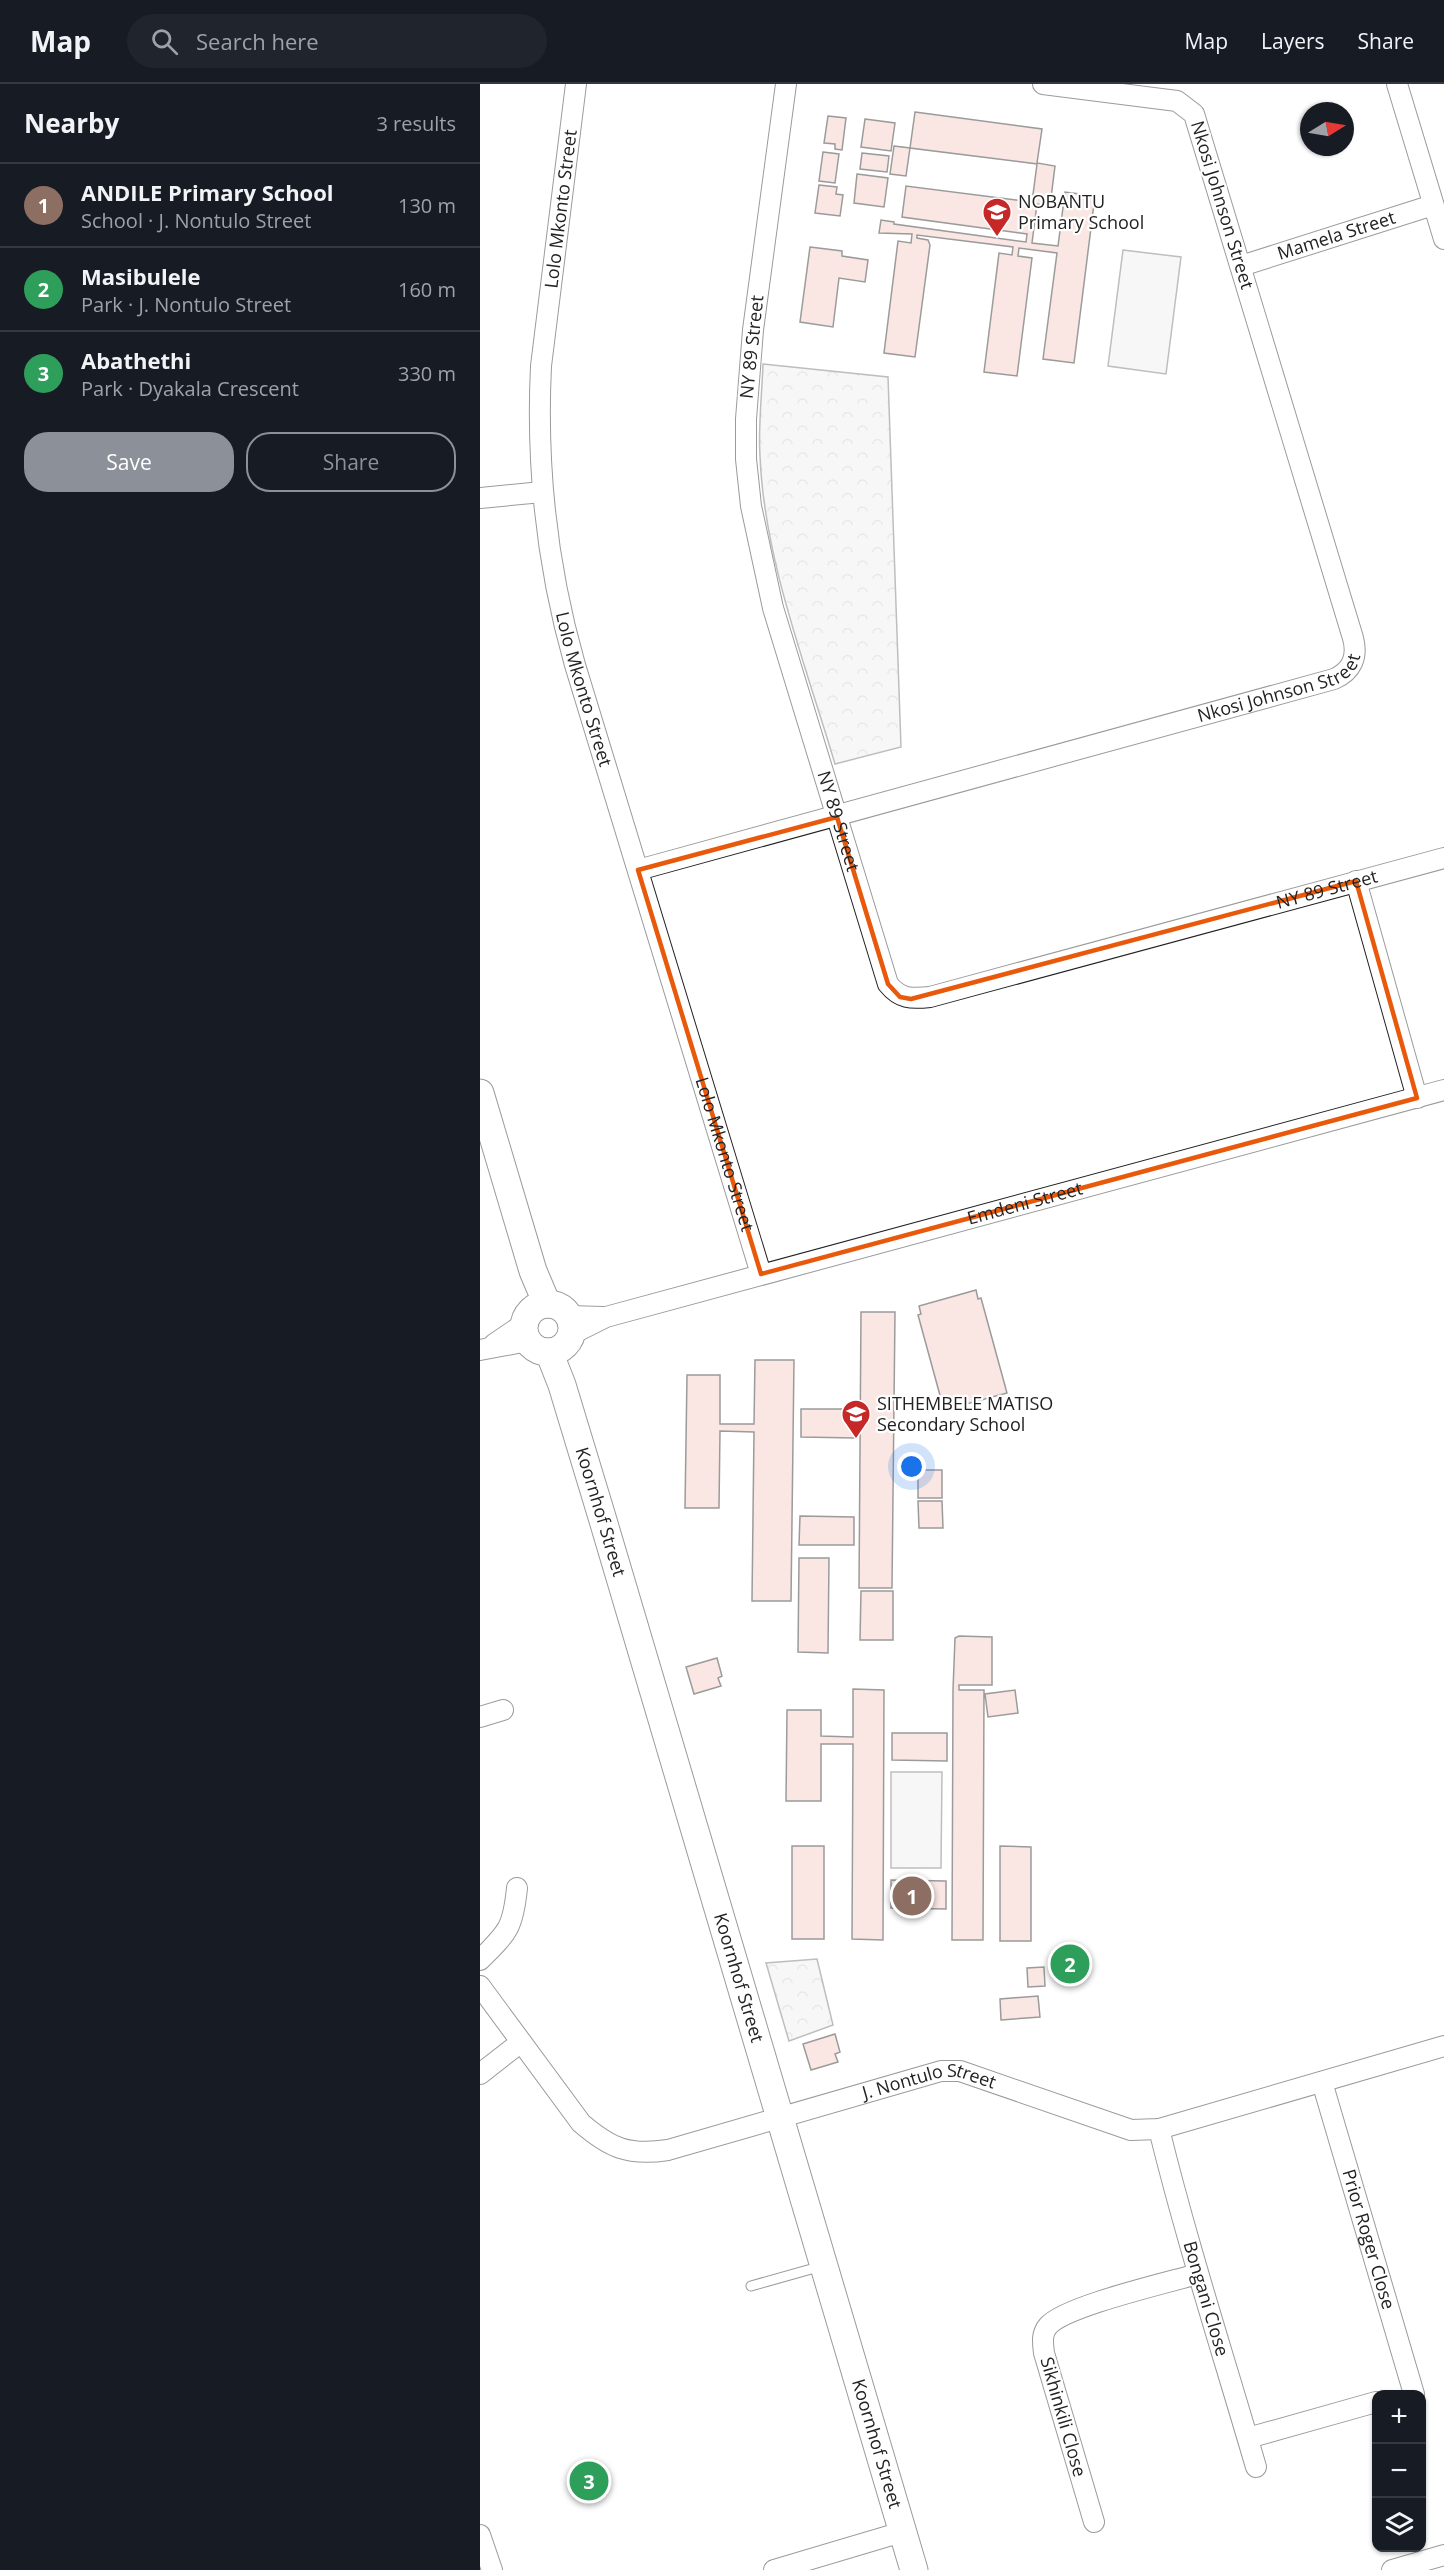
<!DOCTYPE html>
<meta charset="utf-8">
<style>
body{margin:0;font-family:"Open Sans",sans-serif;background:#20242c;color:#f1f3f6}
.controls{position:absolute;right:18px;bottom:18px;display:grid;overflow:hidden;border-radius:12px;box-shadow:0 2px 4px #0004}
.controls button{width:54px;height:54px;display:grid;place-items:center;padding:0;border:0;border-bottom:2px solid #363941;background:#171b24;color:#f1f3f6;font:30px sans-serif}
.compass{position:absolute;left:820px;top:18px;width:54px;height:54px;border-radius:50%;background:#171b24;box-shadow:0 2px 4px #0004;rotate:79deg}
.you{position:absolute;left:432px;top:1383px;width:21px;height:21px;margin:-15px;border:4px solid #fff;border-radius:50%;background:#1a73e8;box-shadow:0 0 0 9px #1a73e833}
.badge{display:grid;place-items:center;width:39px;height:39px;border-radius:50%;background:#8c9099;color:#fff;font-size:20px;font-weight:700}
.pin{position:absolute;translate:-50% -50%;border:3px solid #fff;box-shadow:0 2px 6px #0006}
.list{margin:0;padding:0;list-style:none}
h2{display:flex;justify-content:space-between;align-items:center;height:78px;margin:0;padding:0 24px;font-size:26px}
h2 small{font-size:20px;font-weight:400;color:#9ea1a6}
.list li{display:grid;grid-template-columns:39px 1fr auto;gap:18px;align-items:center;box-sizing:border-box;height:84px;padding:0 24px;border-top:2px solid #363941}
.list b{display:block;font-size:22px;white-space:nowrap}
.list p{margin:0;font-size:20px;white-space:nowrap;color:#9ea1a6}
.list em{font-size:20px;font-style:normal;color:#9ea1a6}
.actions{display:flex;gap:12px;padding:18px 24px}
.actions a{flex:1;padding:14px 0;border:2px solid #8c9099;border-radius:24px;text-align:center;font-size:21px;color:#8c9099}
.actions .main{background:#8c9099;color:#fff}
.icon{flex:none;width:33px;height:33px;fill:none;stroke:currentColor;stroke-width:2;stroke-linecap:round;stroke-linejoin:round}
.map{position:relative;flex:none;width:964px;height:2486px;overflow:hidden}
header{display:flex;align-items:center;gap:36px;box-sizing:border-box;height:84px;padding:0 30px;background:#171b24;border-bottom:2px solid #363941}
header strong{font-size:28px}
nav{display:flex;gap:33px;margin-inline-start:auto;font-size:21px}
.search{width:420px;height:54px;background:#20242c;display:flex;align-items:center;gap:15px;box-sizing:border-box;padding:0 21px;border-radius:33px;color:#9ea1a6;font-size:22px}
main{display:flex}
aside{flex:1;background:#171b24}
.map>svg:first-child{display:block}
.park{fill:url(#park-crowns);stroke:#6f6f6f;stroke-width:1.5}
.pitch{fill:#eee;stroke:#6f6f6f;stroke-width:1.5}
.building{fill:#f3c9c0;stroke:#222;stroke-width:1.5}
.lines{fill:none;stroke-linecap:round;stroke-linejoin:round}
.lane-casing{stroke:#222;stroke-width:11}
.street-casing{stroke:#222;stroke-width:22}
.secondary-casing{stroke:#222;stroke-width:29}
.lane{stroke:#fff;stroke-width:9}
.street{stroke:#fff;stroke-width:20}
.secondary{stroke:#fff;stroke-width:27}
.marked{fill:none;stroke:#e8590c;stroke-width:4.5;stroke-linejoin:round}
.labels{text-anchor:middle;stroke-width:4.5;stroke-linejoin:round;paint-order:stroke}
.poi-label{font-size:18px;fill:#222;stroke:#fff;text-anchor:start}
.street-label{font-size:18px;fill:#222;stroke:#fff}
</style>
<header>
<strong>Map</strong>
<div class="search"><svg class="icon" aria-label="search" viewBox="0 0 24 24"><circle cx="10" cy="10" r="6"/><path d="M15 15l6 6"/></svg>Search here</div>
<nav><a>Map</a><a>Layers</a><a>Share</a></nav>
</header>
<main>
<aside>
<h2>Nearby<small>3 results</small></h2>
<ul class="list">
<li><span class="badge" style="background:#8d6e63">1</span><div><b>ANDILE Primary School</b><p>School · J. Nontulo Street</p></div><em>130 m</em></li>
<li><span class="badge" style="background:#2e9e5b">2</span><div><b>Masibulele</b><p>Park · J. Nontulo Street</p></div><em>160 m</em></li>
<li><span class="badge" style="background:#2e9e5b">3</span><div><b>Abathethi</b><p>Park · Dyakala Crescent</p></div><em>330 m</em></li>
</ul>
<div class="actions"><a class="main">Save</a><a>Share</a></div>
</aside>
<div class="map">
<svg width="964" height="2486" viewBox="0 0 964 2486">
<defs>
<pattern id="park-crowns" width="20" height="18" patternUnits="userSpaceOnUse" patternTransform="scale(1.5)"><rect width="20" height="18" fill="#eee"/><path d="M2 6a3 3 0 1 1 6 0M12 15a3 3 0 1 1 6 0" fill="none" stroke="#ccc"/></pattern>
</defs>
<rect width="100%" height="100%" fill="#fff"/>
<!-- park -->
<path class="park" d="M283 280 408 293 421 663 355 680C326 582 284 475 280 372 278 342 282 311 283 280Z
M337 1875 353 1941 309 1957 286 1879Z"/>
<!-- pitch -->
<path class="pitch" d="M643 166 701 173 686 290 628 282Z
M411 1688H462L461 1784H411Z"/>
<!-- building -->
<path class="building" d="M435 28 562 45 557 79 575 82 570 122 557 120 552 159 578 162 585 108 615 112 594 279 563 275 577 169 539 164 538 172 552 174 537 292 504 288 519 169 532 171 533 163 437 151V154L448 156 450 161 435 273 404 269 418 157 431 159 432 150 399 149 401 136 414 138V140L546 158 547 150 422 133 426 102 552 118 557 80 430 64Z
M348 32 366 34 362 66 355 65V60L344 59Z
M385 35 415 39 411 67 381 63Z
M414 62 430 64 426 92 410 90Z
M343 68 359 70 355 99 339 97Z
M382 69 409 72 407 88 380 85Z
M377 90 408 94 404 123 374 119Z
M339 101 357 103 356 110 363 111 360 132 335 129Z
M330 163 362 167V172L388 176 385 198 359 194 353 243 320 238Z
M496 1206 498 1215 501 1214 527 1309 464 1326 438 1231 441 1230 439 1222Z
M381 1228H415L412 1504H379Z
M275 1276H314L311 1517H272L274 1348 240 1347 239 1424H205L207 1291H240V1340H274Z
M321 1325H375V1354L321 1353Z
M438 1386H462V1414H438Z
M438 1417H462L463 1444H439Z
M320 1432 374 1433V1461H319Z
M319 1474H349L348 1569 318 1568Z
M381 1507H413V1556H380Z
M479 1552 512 1553V1601H479V1606H504L503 1856H472L473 1606 475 1554Z
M237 1574 242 1592 238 1594 241 1602 214 1610 206 1583Z
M373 1605 404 1606 403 1856 372 1855 373 1660H341V1717H306L307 1626H341V1652L373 1653Z
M535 1606 538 1629 508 1633 505 1610Z
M412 1649H467V1677L412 1676Z
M312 1762H344V1855H312Z
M520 1762 551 1763V1857H520Z
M411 1796 466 1797V1825L411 1824Z
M564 1883 565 1902 548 1903 547 1884Z
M558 1912 560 1933 521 1936 520 1915Z
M355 1950 360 1968 355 1970 358 1978 331 1986 323 1960Z"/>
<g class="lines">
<!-- lane casing -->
<g class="lane-casing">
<path id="lane" d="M271 2202 342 2182"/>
</g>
<!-- street casing -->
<g class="street-casing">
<g id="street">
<path id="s1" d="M96 0 61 282C56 384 67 483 95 581L281 1190"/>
<path id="s2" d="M306 0 273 246 266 335V375L271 422 293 524 408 900C420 915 431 915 450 913L964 774"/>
<path d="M917 0 964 155"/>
<path id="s3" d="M761 182 953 121"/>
<path d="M0 414 62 408"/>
<path id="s4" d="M158 786 854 595C872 587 878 573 873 554L714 30 697 17 563 0"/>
<path d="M876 797 937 1014"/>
<path d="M89 1232 123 1233"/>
<path id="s5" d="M92 1250 126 1233 964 1006"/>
<path d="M14 1260 45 1239"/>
<path d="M0 1266 48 1257"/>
<path d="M0 1633 23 1626"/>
<path d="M0 1876C28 1848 33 1844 37 1804"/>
<path id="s6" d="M0 1902 101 2039C130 2064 148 2072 188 2066L461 1987H480L651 2046 679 2045 964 1962"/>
<path d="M0 1990 41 1958"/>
<path id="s7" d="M842 1998 934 2310"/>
<path id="s8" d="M679 2045C707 2159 743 2270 776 2383"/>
<path d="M768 2354 896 2318"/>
<path d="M614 2438 564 2269C563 2260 561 2250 568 2242 585 2222 687 2199 717 2190"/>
<path d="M0 2451 12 2486"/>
<path d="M294 2486 422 2448"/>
<path d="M912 2486 964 2471"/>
</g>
</g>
<!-- secondary casing -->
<g class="secondary-casing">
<g id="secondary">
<path d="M0 1009 53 1187 67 1220"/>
<circle cx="68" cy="1244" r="24"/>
<path id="s9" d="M69 1268 82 1301 122 1433 434 2486"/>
</g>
</g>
<!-- lane -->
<use href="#lane" class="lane"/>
<!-- street -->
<use href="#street" class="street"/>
<!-- secondary -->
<use href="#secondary" class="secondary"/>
</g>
<!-- marked area -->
<path d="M0 0H964V2486H0ZM357 733 408 900 420 913 431 915 876 797 937 1014 281 1190 158 786Z" fill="#fff" fill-opacity=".55" fill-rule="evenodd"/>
<path class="marked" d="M357 733 408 900 420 913 431 915 876 797 937 1014 281 1190 158 786Z"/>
<!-- icons -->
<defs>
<g id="school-pin" transform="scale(1.5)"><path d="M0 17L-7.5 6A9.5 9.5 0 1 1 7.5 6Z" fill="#c62828" stroke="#fff"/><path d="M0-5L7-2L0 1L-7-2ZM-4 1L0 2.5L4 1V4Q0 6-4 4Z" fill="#fff"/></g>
</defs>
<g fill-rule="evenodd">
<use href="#school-pin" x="517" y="128"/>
<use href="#school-pin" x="376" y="1330"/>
</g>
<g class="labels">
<!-- poi labels -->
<g class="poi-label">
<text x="538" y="124">NOBANTU<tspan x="538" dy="21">Primary School</tspan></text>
<text x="397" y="1326">SITHEMBELE MATISO<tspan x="397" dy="21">Secondary School</tspan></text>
</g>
<!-- street labels -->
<g class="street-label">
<text transform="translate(742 121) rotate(73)" y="6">Nkosi Johnson Street</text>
<text transform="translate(81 125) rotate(-83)" y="6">Lolo Mkonto Street</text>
<text dy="6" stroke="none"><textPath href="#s3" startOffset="100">Mamela Street</textPath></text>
<text transform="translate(272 263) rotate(-84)" y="6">NY 89 Street</text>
<text dy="6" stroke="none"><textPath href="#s4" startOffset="668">Nkosi Johnson Street</textPath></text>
<text dy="6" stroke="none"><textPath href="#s1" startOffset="612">Lolo Mkonto Street</textPath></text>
<text dy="6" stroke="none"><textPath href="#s2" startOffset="752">NY 89 Street</textPath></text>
<text dy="6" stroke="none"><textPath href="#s2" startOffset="1380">NY 89 Street</textPath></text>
<text dy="6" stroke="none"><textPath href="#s1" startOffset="1098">Lolo Mkonto Street</textPath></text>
<text dy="6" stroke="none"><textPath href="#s5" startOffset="472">Emdeni Street</textPath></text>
<text dy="6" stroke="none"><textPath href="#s9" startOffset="168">Koornhof Street</textPath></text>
<text dy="6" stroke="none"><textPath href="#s9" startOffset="654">Koornhof Street</textPath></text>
<text dy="6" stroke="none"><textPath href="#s6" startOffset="537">J. Nontulo Street</textPath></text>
<text dy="6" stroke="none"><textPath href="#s7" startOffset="164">Prior Roger Close</textPath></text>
<text dy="6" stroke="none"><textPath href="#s8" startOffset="176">Bongani Close</textPath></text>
<text transform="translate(583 2333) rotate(74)" y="6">Sikhinkili Close</text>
<text dy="6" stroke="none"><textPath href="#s9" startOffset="1140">Koornhof Street</textPath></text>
</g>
</g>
</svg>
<div class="controls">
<button>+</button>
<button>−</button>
<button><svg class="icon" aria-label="layers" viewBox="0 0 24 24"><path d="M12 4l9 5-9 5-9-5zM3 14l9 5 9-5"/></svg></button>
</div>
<svg class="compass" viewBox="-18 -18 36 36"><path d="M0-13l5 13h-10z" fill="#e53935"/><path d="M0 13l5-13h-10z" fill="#9ea1a6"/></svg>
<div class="you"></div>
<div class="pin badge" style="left:432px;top:1812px;background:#8d6e63">1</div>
<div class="pin badge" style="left:590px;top:1880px;background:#2e9e5b">2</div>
<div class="pin badge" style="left:109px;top:2397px;background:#2e9e5b">3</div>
</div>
</main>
